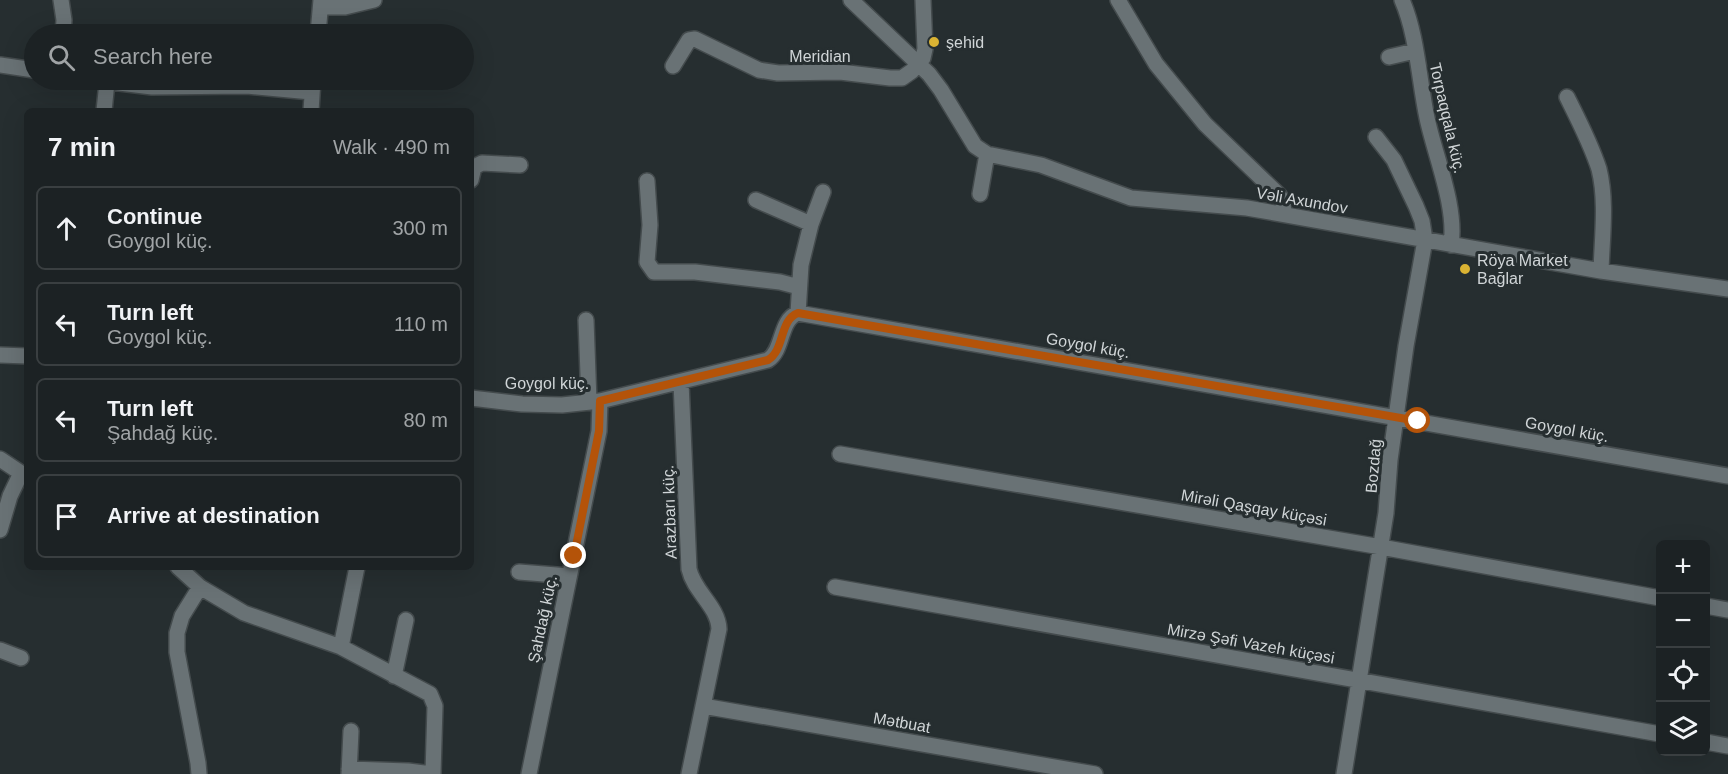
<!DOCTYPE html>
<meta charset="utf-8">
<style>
body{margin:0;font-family:Arial,sans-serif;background:#292f31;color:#f1f3f6}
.controls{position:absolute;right:18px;bottom:18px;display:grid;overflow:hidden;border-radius:9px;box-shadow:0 6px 24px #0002}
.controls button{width:54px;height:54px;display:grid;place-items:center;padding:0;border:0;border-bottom:2px solid #3a3f41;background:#1c2224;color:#f1f3f6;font:30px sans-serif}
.stop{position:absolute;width:18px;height:18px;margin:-14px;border:4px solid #b45309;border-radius:50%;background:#fff}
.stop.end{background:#b45309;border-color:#fff;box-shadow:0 2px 6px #0008}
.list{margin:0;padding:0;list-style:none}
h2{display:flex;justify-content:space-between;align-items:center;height:78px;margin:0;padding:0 24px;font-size:26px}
h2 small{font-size:20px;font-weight:400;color:#a0a4a6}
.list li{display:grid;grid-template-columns:39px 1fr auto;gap:18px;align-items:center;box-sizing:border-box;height:84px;margin:0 12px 12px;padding:0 12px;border:2px solid #3a3f41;border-radius:9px}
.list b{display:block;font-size:22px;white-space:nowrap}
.list p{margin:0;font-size:20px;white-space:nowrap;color:#a0a4a6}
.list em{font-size:20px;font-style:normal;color:#a0a4a6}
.icon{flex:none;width:33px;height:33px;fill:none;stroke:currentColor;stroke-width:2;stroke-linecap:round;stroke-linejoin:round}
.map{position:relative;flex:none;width:1728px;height:774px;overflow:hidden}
.search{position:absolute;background:#1c2224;box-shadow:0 6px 24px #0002;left:24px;top:24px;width:450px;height:66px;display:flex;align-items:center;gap:15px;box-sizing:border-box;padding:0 21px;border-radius:33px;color:#a0a4a6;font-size:22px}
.panel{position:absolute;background:#1c2224;box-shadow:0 6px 24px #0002;left:24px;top:108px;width:450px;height:462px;border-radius:9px}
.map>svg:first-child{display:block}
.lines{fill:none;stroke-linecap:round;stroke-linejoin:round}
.minor-casing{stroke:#444b4d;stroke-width:18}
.minor{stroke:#697275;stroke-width:15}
.route{stroke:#b45309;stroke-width:8}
.poi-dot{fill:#dab333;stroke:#262e30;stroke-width:2}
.labels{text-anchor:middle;stroke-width:6;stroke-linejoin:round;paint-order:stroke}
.poi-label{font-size:16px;fill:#d0d5d7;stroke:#262e30;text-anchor:start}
.street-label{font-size:16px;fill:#d0d5d7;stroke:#262e30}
</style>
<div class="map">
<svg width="1728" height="774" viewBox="0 0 1728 774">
<rect width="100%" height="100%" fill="#262e30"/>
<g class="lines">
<!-- minor casing -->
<g class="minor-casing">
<path id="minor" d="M61 0 64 20 63 34
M851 0 929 74 941 90 975 146 987 154 1041 165 1131 198 1247 208 1601 271 1728 289
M1118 0 1156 64 1205 124 1279 195 1283 202 1284 214
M1402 0C1417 34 1419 80 1427 118 1435 156 1457 207 1451 245
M321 7H345L374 0
M318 34 321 0
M1389 57 1415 51
M0 65 34 70
M673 66 689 40 695 39 759 70 778 73 840 72 890 78H902L912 71 923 58 925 49 923 0
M95 80 152 87 247 86 311 92
M1567 97C1579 121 1591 144 1599 169 1607 201 1602 238 1601 271
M104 111 107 82
M311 111 313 80
M471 180 474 167 482 163 520 165
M647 181 650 225 647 262 654 272H695L780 282 799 287
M980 194 987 154
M756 200 811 224
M798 313 801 265 811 224 823 192
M586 320 589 402
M0 355 27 356
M681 382 689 569C694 592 718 606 719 629L689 774
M471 398 522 404 562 405 600 401 768 360C784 350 779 320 798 313L1728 476
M840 454 1381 547 1660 598
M0 459 27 477
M0 530 10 496 21 473
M178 567 200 587 244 613 341 647 430 694 435 706 433 774
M519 572 569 576
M835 587 1660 734
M1706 606 1728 610
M341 647 357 567
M0 650 21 658
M394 676 406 620
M703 706 1095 774
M1706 742 1728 746
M349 769 408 771 432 774
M199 774 198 763 177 652V633L182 616 200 587
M349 774 351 731
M529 774 599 431 600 401
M1344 774 1386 513 1390 460 1406 346 1425 240 1422 221 1416 206 1394 160 1376 137"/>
</g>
<!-- minor -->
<use href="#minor" class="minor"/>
</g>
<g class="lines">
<!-- route -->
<path class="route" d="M574 556 599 431 600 401 768 360C785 350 779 320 798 313L1418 421"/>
</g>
<!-- markers -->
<g class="poi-dot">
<circle cx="934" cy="42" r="6"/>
<circle cx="1465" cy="269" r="6"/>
</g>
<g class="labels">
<!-- poi labels -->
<g class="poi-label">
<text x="946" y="48">şehid</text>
<text x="1477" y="266">Röya Market<tspan x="1477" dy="18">Bağlar</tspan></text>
</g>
<!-- street labels -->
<g class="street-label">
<text x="820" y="62">Meridian</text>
<text transform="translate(1448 118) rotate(77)" y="6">Torpaqqala küç.</text>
<text transform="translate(1302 200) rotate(10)" y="6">Vəli Axundov</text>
<text transform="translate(1088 345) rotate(10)" y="6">Goygol küç.</text>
<text x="547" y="389">Goygol küç.</text>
<text transform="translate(1567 429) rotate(10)" y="6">Goygol küç.</text>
<text transform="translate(1373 466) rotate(-85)" y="6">Bozdağ</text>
<text transform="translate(1254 507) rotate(10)" y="6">Mirəli Qaşqay küçəsi</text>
<text transform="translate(669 512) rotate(-92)" y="6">Arazbarı küç.</text>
<text transform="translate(542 619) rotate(-78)" y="6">Şahdağ küç.</text>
<text transform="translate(1251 643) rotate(10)" y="6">Mirzə Şəfi Vazeh küçəsi</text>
<text transform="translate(902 722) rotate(10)" y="6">Mətbuat</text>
</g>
</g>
</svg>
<div class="controls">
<button>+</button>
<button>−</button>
<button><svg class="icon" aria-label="locate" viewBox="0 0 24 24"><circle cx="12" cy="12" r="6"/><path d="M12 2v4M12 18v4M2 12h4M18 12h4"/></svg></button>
<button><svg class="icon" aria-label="layers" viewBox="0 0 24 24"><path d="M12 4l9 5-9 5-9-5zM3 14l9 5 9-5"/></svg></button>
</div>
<div class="stop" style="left:1418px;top:421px"></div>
<div class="stop end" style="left:574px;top:556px"></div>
<div class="search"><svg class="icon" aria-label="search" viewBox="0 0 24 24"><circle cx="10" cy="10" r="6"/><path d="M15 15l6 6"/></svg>Search here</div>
<section class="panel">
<h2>7 min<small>Walk · 490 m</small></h2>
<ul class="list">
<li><svg class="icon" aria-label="ahead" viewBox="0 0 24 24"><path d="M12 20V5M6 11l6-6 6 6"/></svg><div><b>Continue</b><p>Goygol küç.</p></div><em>300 m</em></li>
<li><svg class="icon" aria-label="left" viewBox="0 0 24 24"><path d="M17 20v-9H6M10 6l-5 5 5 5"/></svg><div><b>Turn left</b><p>Goygol küç.</p></div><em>110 m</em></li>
<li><svg class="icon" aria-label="left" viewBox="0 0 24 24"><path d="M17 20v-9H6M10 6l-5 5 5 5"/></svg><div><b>Turn left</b><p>Şahdağ küç.</p></div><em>80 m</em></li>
<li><svg class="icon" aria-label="arrive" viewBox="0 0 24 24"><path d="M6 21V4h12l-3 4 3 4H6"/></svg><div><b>Arrive at destination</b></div></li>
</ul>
</section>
</div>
